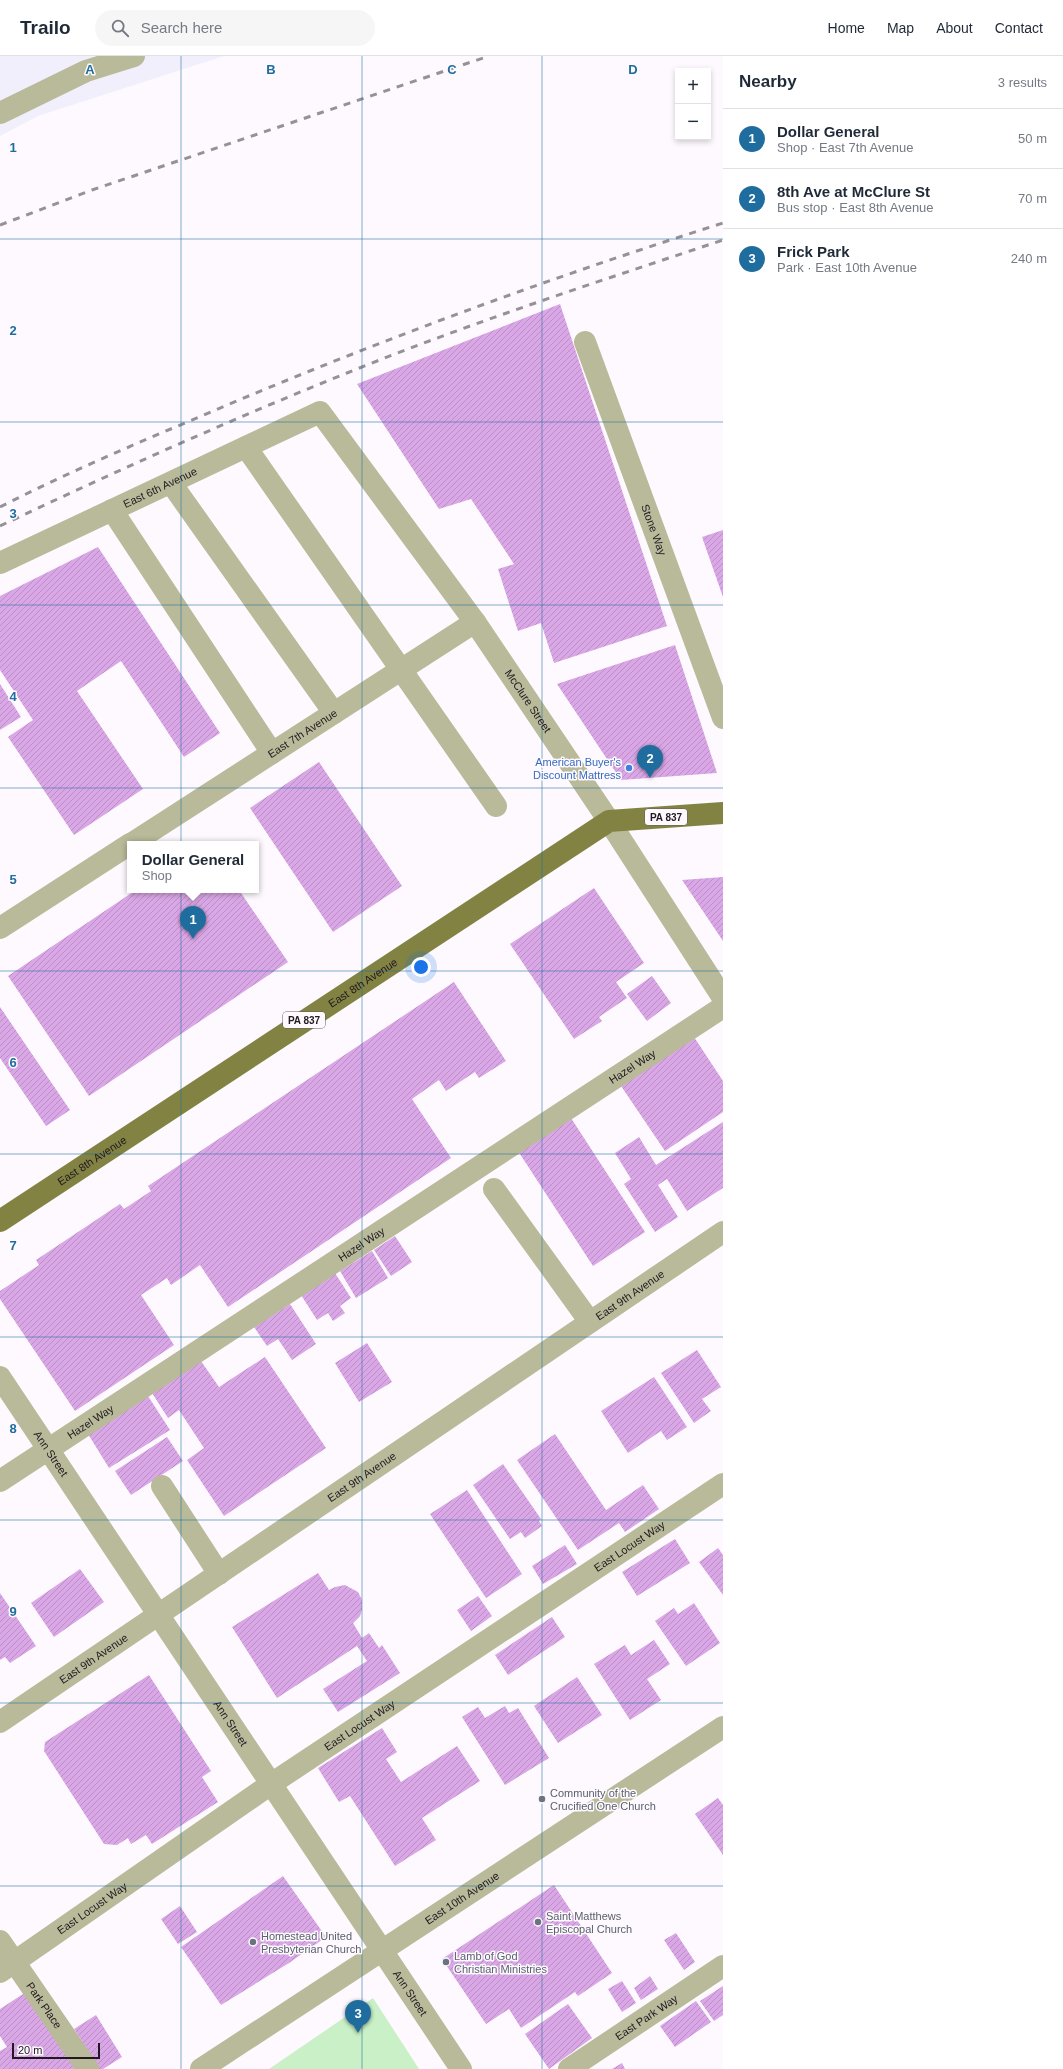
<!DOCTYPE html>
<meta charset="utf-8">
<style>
body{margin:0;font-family:Arial,sans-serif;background:#f6f6f7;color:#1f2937}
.controls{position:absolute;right:12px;top:12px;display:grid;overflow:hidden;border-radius:0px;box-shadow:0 2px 6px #0003}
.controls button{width:36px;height:36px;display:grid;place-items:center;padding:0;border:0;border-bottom:1px solid #e0e1e3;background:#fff;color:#1f2937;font:20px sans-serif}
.scale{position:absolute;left:12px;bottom:10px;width:88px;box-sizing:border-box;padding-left:4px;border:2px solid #201921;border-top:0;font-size:11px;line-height:14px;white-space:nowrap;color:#201921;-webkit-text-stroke:3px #fdf9fe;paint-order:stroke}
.you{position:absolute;left:421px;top:911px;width:14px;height:14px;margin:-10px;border:3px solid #fff;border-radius:50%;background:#1a73e8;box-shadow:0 0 0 6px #1a73e833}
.badge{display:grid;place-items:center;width:26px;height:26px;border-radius:50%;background:#1f6d9f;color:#fff;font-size:13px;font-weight:700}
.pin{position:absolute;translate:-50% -33px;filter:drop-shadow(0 1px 2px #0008)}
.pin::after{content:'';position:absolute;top:21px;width:14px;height:12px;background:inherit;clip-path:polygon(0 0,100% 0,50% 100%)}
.popup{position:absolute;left:127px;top:785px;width:132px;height:52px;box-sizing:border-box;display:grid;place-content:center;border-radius:0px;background:#fff;filter:drop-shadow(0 1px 3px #0005);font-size:13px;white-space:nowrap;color:#747a83}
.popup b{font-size:15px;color:#1f2937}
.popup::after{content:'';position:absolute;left:50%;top:100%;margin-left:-8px;border:8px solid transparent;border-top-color:#fff}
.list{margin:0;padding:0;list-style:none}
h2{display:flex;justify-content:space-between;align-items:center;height:52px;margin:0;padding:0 16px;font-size:17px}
h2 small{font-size:13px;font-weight:400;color:#747a83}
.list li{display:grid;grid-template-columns:26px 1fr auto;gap:12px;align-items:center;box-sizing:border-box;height:60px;padding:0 16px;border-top:1px solid #e0e1e3}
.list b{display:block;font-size:15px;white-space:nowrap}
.list p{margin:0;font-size:13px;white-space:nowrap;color:#747a83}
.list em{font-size:13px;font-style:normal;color:#747a83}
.icon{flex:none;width:22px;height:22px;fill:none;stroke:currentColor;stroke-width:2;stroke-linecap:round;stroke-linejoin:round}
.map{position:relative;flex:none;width:723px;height:2013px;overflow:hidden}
header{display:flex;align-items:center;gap:24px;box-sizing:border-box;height:56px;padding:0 20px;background:#fff;border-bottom:1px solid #e0e1e3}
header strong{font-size:19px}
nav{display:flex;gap:22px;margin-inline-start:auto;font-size:14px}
.search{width:280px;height:36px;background:#f6f6f7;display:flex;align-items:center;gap:10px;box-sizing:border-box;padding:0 14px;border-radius:22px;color:#747a83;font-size:15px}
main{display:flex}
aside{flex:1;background:#fff}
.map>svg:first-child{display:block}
.commercial{fill:#f1effc}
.park{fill:#c9f0c6}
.building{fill:url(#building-hatch)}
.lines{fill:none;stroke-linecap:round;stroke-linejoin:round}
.minor{stroke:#b9ba99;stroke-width:22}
.major{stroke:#828343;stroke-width:22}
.rail{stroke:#969197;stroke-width:3;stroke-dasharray:7 7;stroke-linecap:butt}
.grid{fill:none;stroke:#1f6d9f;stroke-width:1;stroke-opacity:0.55}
.shop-dot{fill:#3f7fe0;stroke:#fdf9fe;stroke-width:1.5}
.worship-dot{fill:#6b7280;stroke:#fdf9fe;stroke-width:1.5}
.labels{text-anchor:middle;stroke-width:3;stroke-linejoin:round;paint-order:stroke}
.shield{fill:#fdf9fe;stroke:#625c63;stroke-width:1}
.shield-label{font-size:10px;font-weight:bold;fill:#201921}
.street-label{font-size:11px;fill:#201921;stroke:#fdf9fe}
.shop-label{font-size:11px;fill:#366cbe;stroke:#fdf9fe;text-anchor:end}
.worship-label{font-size:11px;fill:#5b616d;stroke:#fdf9fe;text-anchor:start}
.grid-label{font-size:13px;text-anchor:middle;font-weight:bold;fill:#1f6d9f;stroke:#fdf9fe;stroke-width:3;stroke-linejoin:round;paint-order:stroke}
</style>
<header>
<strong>Trailo</strong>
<div class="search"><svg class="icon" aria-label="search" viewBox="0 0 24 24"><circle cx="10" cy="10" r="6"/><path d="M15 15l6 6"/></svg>Search here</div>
<nav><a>Home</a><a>Map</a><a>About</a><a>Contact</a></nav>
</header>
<main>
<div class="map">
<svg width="723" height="2013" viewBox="0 0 723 2013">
<defs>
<pattern id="building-hatch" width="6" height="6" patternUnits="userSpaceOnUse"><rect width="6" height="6" fill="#daa7e6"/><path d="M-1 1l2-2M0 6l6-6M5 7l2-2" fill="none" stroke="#bb8fc5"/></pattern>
</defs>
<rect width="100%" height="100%" fill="#fdf9fe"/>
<!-- commercial -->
<path class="commercial" d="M0 0H224L38 60 0 80Z"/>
<!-- park -->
<path class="park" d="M373 1942 419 2013H269Z"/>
<!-- building -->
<path class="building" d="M560 248 667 570 554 607 541 567 518 575 498 513 514 508 471 443 439 453 357 328Z
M723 474V541L702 481Z
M98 491 220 677 184 701 121 605 77 635 143 733 74 779 8 681 33 664 0 614V540Z
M675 589 717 717 621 724 557 628Z
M0 628 21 661 0 674Z
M319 706 402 830 333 876 250 752Z
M723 821V885L682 824Z
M594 832 644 907 616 926 627 942 599 961 602 965 574 983 510 888Z
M136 834H239L288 906 89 1040 8 920Z
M652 920 671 947 647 965 627 938Z
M454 926 506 1005 479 1022 475 1016 446 1035 439 1024 412 1043 451 1102 228 1251 200 1209 171 1229 167 1222 141 1239 174 1289 75 1355 0 1243V1235L39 1209 36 1204 120 1148 124 1153 151 1135 148 1130Z
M0 951 70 1054 46 1070 0 1002Z
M694 981 723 1025V1056L665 1095 621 1030Z
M571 1062 645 1176 593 1210 518 1095Z
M723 1066V1132L687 1155 667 1123 658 1129 678 1161 655 1176 624 1128 631 1123 615 1097 639 1081 656 1109Z
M395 1180 412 1206 391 1220 374 1194Z
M372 1195 388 1222 356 1242 340 1215Z
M335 1217 351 1242 340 1250 345 1257 333 1265 328 1257 317 1264 301 1239Z
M290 1248 316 1288 292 1304 278 1283 267 1290 254 1271Z
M367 1287 392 1326 359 1346 335 1307Z
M697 1294 721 1331 702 1343 711 1355 694 1367 661 1317Z
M265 1301 326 1392 224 1460 187 1404 204 1392 179 1354 168 1362 152 1337 201 1305 219 1331Z
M654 1321 687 1371 667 1384 661 1375 628 1397 601 1355Z
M148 1340 170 1374 109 1412 88 1378Z
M555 1378 606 1454 643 1429 659 1453 625 1476 619 1467 578 1494 517 1404Z
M167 1381 183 1405 131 1439 115 1415Z
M503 1408 541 1463 539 1465 542 1470 525 1482 521 1476 510 1483 473 1429Z
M467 1434 522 1518 486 1542 430 1458Z
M675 1483 690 1507 637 1540 622 1516Z
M565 1489 577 1508 543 1528 532 1510Z
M718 1492 723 1499V1539L699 1506Z
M80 1513 104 1546 54 1581 31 1547Z
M318 1517 329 1534 335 1531 345 1529 358 1536 362 1544V1554L360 1560 353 1567 362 1582 369 1577 379 1592 382 1589 400 1617 338 1656 323 1633 367 1605 357 1590 277 1642 232 1571Z
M0 1537 36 1590 10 1607 5 1601 0 1604Z
M478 1540 492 1560 471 1575 457 1554Z
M694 1547 720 1587 686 1610 655 1565 674 1552 678 1558Z
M552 1561 565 1581 508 1619 495 1599Z
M654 1584 670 1608 647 1623 661 1644 630 1664 594 1608 625 1589 631 1599Z
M149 1619 211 1715 202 1721 218 1746 152 1788 146 1779 131 1788 128 1782 117 1789 104 1788 44 1695 45 1686Z
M577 1621 602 1659 558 1687 534 1650Z
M505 1650 509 1657 518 1652 549 1702 505 1729 462 1661 478 1651 485 1662Z
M382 1672 397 1696 386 1703 401 1726 457 1690 480 1725 422 1762 436 1784 395 1810 350 1740 339 1746 318 1712Z
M718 1742 723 1749V1799L695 1758Z
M283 1820 326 1881 289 1907 221 1949 181 1891Z
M554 1829 612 1917 578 1940 575 1936 521 1972 509 1953 486 1968 442 1903Z
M180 1850 197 1876 178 1888 161 1863Z
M676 1877 695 1906 684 1914 664 1884Z
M650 1920 658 1933 641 1944 634 1932Z
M622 1925 636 1947 622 1956 608 1933Z
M723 1930V1959L714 1965 700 1945Z
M26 1936 76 2013H0V1995L7 1991 0 1980V1953Z
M696 1945 711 1966 675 1991 660 1970Z
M568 1948 592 1982 549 2013 525 1978Z
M96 1959 122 2001 103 2013H95L89 1996 74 1973Z
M622 2007 625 2013H612Z"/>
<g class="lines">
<!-- minor -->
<g class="minor">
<path d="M0 57 86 15 134 0"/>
<path id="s1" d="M585 286 723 662"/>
<path d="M246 391 496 750"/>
<path d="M171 427 334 657"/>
<path d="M112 454 272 697"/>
<path id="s2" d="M0 507 320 356 475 566 609 765 723 942"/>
<path id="s3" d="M131 788 475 566"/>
<path d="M0 872 130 788"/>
<path d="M494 1133 590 1266"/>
<path id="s4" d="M0 1321 461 2013"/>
<path id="s5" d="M0 1425 723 951"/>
<path d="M162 1430 219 1518"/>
<path id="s6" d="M0 1666 723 1176"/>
<path id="s7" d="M0 1885 88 2013"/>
<path id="s8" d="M0 1916 271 1728 723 1428"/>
<path id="s9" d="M201 2013 723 1671"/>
<path id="s10" d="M569 2013 723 1910"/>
</g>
<!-- major -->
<path class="major" id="s11" d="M0 1165 609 765 723 757"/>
<!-- rail -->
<path class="rail" d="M0 169 92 134 489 0
M0 451C61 420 123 393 185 367 361 291 540 225 723 167
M0 470C114 416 230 364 347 317 470 267 597 226 723 184"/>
</g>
<!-- grid -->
<path class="grid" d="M181 0V2013M362 0V2013M542 0V2013M0 183H723M0 366H723M0 549H723M0 732H723M0 915H723M0 1098H723M0 1281H723M0 1464H723M0 1647H723M0 1830H723"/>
<!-- markers -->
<circle class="shop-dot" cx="629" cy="712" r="4"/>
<g class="worship-dot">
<circle cx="542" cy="1743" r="4"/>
<circle cx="538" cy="1866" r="4"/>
<circle cx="253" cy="1886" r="4"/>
<circle cx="446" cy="1906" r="4"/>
</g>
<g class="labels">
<!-- shield labels -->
<g class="shield">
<rect x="645" y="753" width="42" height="16" rx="3"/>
<rect x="283" y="956" width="42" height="16" rx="3"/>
</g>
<g class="shield-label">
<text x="666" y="765">PA 837</text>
<text x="304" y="968">PA 837</text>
</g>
<!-- street labels -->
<g class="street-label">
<text dy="4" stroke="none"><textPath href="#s2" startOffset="177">East 6th Avenue</textPath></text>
<text dy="4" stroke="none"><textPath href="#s1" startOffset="200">Stone Way</textPath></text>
<text dy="4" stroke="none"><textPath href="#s2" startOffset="710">McClure Street</textPath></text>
<text dy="4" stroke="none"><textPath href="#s3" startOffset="204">East 7th Avenue</textPath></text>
<text dy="4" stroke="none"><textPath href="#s11" startOffset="434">East 8th Avenue</textPath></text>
<text dy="4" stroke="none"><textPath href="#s5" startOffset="756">Hazel Way</textPath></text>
<text dy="4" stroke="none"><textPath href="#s11" startOffset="110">East 8th Avenue</textPath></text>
<text dy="4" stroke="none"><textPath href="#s5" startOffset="432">Hazel Way</textPath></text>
<text dy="4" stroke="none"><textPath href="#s6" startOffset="761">East 9th Avenue</textPath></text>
<text dy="4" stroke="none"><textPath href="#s5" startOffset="108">Hazel Way</textPath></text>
<text dy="4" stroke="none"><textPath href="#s4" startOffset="92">Ann Street</textPath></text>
<text dy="4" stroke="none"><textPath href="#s6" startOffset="437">East 9th Avenue</textPath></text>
<text dy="4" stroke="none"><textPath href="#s8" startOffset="760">East Locust Way</textPath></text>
<text dy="4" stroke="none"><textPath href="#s6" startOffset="113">East 9th Avenue</textPath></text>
<text dy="4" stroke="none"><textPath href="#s4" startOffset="416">Ann Street</textPath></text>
<text dy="4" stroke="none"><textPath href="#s8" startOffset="436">East Locust Way</textPath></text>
<text dy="4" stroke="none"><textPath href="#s9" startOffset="312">East 10th Avenue</textPath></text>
<text dy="4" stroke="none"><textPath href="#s8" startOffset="112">East Locust Way</textPath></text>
<text dy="4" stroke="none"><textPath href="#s4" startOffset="740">Ann Street</textPath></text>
<text dy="4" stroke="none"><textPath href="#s7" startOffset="78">Park Place</textPath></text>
<text dy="4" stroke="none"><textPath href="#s10" startOffset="93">East Park Way</textPath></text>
</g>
<!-- shop labels -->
<g class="shop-label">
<text x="621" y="710">American Buyer's<tspan x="621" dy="13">Discount Mattress</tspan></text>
</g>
<!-- worship labels -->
<g class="worship-label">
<text x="550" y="1741">Community of the<tspan x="550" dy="13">Crucified One Church</tspan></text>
<text x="546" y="1864">Saint Matthews<tspan x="546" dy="13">Episcopal Church</tspan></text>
<text x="261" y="1884">Homestead United<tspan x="261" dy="13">Presbyterian Church</tspan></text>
<text x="454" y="1904">Lamb of God<tspan x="454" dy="13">Christian Ministries</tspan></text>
</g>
</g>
<g class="grid-label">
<text x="90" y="18">A</text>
<text x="271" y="18">B</text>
<text x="452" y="18">C</text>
<text x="633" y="18">D</text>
<text x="13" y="96">1</text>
<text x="13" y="279">2</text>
<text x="13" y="462">3</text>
<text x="13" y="645">4</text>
<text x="13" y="828">5</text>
<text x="13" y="1011">6</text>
<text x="13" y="1194">7</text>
<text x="13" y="1377">8</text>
<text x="13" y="1560">9</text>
</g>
</svg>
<div class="controls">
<button>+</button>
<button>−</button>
</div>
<div class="scale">20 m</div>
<div class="you"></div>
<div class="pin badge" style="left:193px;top:883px">1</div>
<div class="popup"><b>Dollar General</b>Shop</div>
<div class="pin badge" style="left:650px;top:722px">2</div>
<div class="pin badge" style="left:358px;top:1977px">3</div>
</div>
<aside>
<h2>Nearby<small>3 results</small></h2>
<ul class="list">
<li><span class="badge">1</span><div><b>Dollar General</b><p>Shop · East 7th Avenue</p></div><em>50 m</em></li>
<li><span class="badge">2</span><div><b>8th Ave at McClure St</b><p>Bus stop · East 8th Avenue</p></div><em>70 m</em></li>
<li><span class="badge">3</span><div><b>Frick Park</b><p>Park · East 10th Avenue</p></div><em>240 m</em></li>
</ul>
</aside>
</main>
